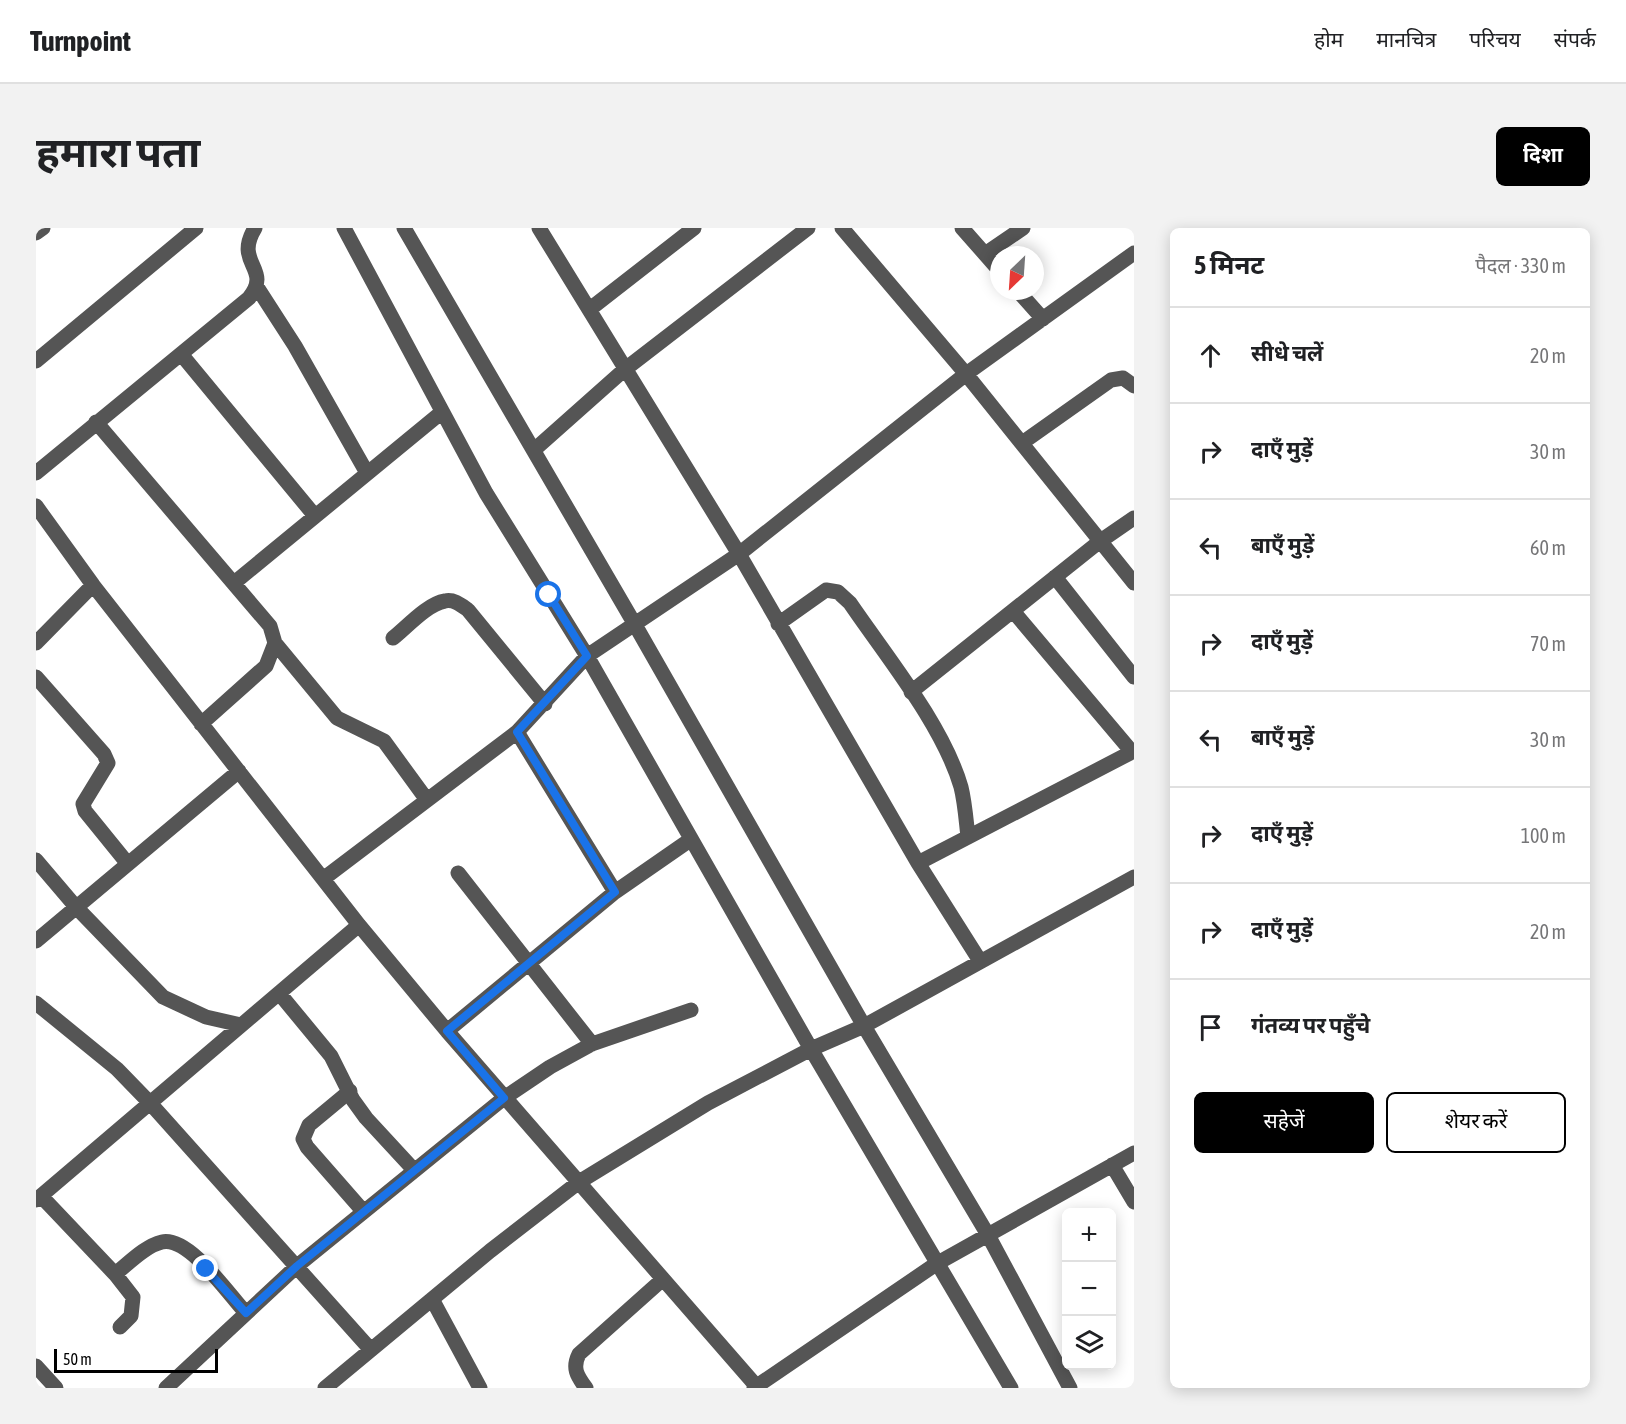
<!DOCTYPE html>
<html lang="hi">
<meta charset="utf-8">
<style>
body{margin:0;font-family:"Asap Condensed","Noto Sans Devanagari",sans-serif;background:#f2f2f2;color:#202124}
.controls{position:absolute;right:18px;bottom:18px;display:grid;overflow:hidden;border-radius:9px;box-shadow:0 3px 15px #0003}
.controls button{width:54px;height:54px;display:grid;place-items:center;padding:0;border:0;border-bottom:2px solid #e0e0e0;background:#fff;color:#202124;font:30px sans-serif}
.compass{position:absolute;left:954px;top:18px;width:54px;height:54px;border-radius:50%;background:#fff;box-shadow:0 3px 15px #0003;rotate:205deg}
.scale{position:absolute;left:18px;bottom:15px;width:164px;box-sizing:border-box;padding-left:6px;border:3px solid #000;border-top:0;font-size:16px;line-height:21px;white-space:nowrap;color:#000;-webkit-text-stroke:4px #fff;paint-order:stroke}
.stop{position:absolute;width:18px;height:18px;margin:-14px;border:4px solid #1a73e8;border-radius:50%;background:#fff}
.stop.end{background:#1a73e8;border-color:#fff;box-shadow:0 2px 6px #0008}
.list{margin:0;padding:0;list-style:none}
h2{display:flex;justify-content:space-between;align-items:center;height:78px;margin:0;padding:0 24px;font-size:26px}
h2 small{font-size:20px;font-weight:400;color:#757577}
.list li{display:grid;grid-template-columns:39px 1fr auto;gap:18px;align-items:center;box-sizing:border-box;height:96px;padding:0 24px;border-top:2px solid #e0e0e0}
.list b{display:block;font-size:22px;white-space:nowrap}
.list em{font-size:20px;font-style:normal;color:#757577}
.actions{display:flex;gap:12px;padding:18px 24px}
.actions a{flex:1;padding:14px 0;border:2px solid #000;border-radius:9px;text-align:center;font-size:21px;color:#000}
.actions .main{background:#000;color:#fff}
.icon{flex:none;width:33px;height:33px;fill:none;stroke:currentColor;stroke-width:2;stroke-linecap:round;stroke-linejoin:round}
.map{position:relative;flex:none;width:1098px;height:1160px;overflow:hidden;border-radius:9px}
header{display:flex;align-items:center;gap:36px;box-sizing:border-box;height:84px;padding:0 30px;background:#fff;border-bottom:2px solid #e0e0e0}
header strong{font-size:28px}
nav{display:flex;gap:33px;margin-inline-start:auto;font-size:21px}
.intro{display:flex;align-items:center;justify-content:space-between;box-sizing:border-box;height:144px;padding:0 36px}
h1{margin:0;font-size:42px}
.button{padding:15px 27px;border-radius:9px;background:#000;color:#fff;font-size:21px;font-weight:700}
main{display:flex;gap:36px;padding:0 36px}
aside{flex:1;background:#fff;border-radius:9px;box-shadow:0 3px 15px #0003}
.map>svg:first-child{display:block}
.lines{fill:none;stroke-linecap:round;stroke-linejoin:round}
.minor{stroke:#555;stroke-width:15}
.route{stroke:#1a73e8;stroke-width:8}
</style>
<header>
<strong>Turnpoint</strong>
<nav><a>होम</a><a>मानचित्र</a><a>परिचय</a><a>संपर्क</a></nav>
</header>
<div class="intro"><h1>हमारा पता</h1><a class="button">दिशा</a></div>
<main>
<div class="map">
<svg width="1098" height="1160" viewBox="0 0 1098 1160">
<rect width="100%" height="100%" fill="#fff"/>
<g class="lines">
<!-- minor -->
<path class="minor" d="M308 0 450 265 551 428 775 821 975 1160
M368 0 598 395 828 798 952 1007 1034 1160
M503 0 703 326 882 635 944 733
M806 0 930 146 1098 355
M926 0 963 42
M0 5 7 0
M949 26 987 0
M221 59 259 118 331 245
M982 63 1007 91
M554 81 658 0
M145 126 279 288
M0 133 160 0
M60 194 234 398 239 415 230 438 165 496
M986 215 1075 152 1087 150 1098 158
M498 222 588 142 772 0
M0 245 213 70C237 40 197 36 219 0
M0 278 57 357 323 697 411 803 722 1160
M1019 349 1098 449
M198 355 406 184
M977 383 1096 524
M742 396 790 362 802 364 814 375C850 428 907 497 925 559 929 575 930 592 932 609
M357 410C371 399 391 376 409 373 418 371 425 377 432 382L509 476
M0 415 57 357
M239 415 301 490 348 513 391 572
M0 449 68 526 72 535 47 576 49 583 92 636
M875 464 1063 314 1098 290
M481 504 579 664
M0 632 40 679 127 769 170 789 205 797
M882 635 1098 523
M422 645 556 816
M287 651 481 504 551 428 703 326 930 146 1098 25
M0 713 203 543
M243 765 295 828 317 872 330 890 378 942
M0 775 81 841 114 875 335 1122
M411 803 579 664 654 612
M314 863 273 897 267 911 271 919 327 983
M1076 937 1098 974
M5 968 79 1046 97 1069 95 1088 84 1099
M0 972 323 697
M79 1046C93 1035 109 1018 126 1014 153 1008 193 1067 210 1085
M396 1071 444 1160
M0 1138 20 1160
M130 1160 261 1038 468 870 514 839 556 816 655 782
M289 1160 454 1023 543 954 672 875 775 821 828 798 1098 649
M550 1160C541 1148 536 1140 543 1126L627 1051
M718 1160 900 1036 1098 925"/>
</g>
<g class="lines">
<!-- route -->
<path class="route" d="M170 1041 210 1085 261 1038 468 870 411 803 579 664 481 504 551 428 513 367"/>
</g>
</svg>
<div class="controls">
<button>+</button>
<button>−</button>
<button><svg class="icon" aria-label="layers" viewBox="0 0 24 24"><path d="M12 4l9 5-9 5-9-5zM3 14l9 5 9-5"/></svg></button>
</div>
<svg class="compass" viewBox="-18 -18 36 36"><path d="M0-13l5 13h-10z" fill="#e53935"/><path d="M0 13l5-13h-10z" fill="#757577"/></svg>
<div class="scale">50 m</div>
<div class="stop" style="left:513px;top:367px"></div>
<div class="stop end" style="left:170px;top:1041px"></div>
</div>
<aside>
<h2>5 मिनट<small>पैदल · 330 m</small></h2>
<ul class="list">
<li><svg class="icon" aria-label="ahead" viewBox="0 0 24 24"><path d="M12 20V5M6 11l6-6 6 6"/></svg><div><b>सीधे चलें</b></div><em>20 m</em></li>
<li><svg class="icon" aria-label="right" viewBox="0 0 24 24"><path d="M7 20v-9h11M14 6l5 5-5 5"/></svg><div><b>दाएँ मुड़ें</b></div><em>30 m</em></li>
<li><svg class="icon" aria-label="left" viewBox="0 0 24 24"><path d="M17 20v-9H6M10 6l-5 5 5 5"/></svg><div><b>बाएँ मुड़ें</b></div><em>60 m</em></li>
<li><svg class="icon" aria-label="right" viewBox="0 0 24 24"><path d="M7 20v-9h11M14 6l5 5-5 5"/></svg><div><b>दाएँ मुड़ें</b></div><em>70 m</em></li>
<li><svg class="icon" aria-label="left" viewBox="0 0 24 24"><path d="M17 20v-9H6M10 6l-5 5 5 5"/></svg><div><b>बाएँ मुड़ें</b></div><em>30 m</em></li>
<li><svg class="icon" aria-label="right" viewBox="0 0 24 24"><path d="M7 20v-9h11M14 6l5 5-5 5"/></svg><div><b>दाएँ मुड़ें</b></div><em>100 m</em></li>
<li><svg class="icon" aria-label="right" viewBox="0 0 24 24"><path d="M7 20v-9h11M14 6l5 5-5 5"/></svg><div><b>दाएँ मुड़ें</b></div><em>20 m</em></li>
<li><svg class="icon" aria-label="arrive" viewBox="0 0 24 24"><path d="M6 21V4h12l-3 4 3 4H6"/></svg><div><b>गंतव्य पर पहुँचे</b></div></li>
</ul>
<div class="actions"><a class="main">सहेजें</a><a>शेयर करें</a></div>
</aside>
</main>
